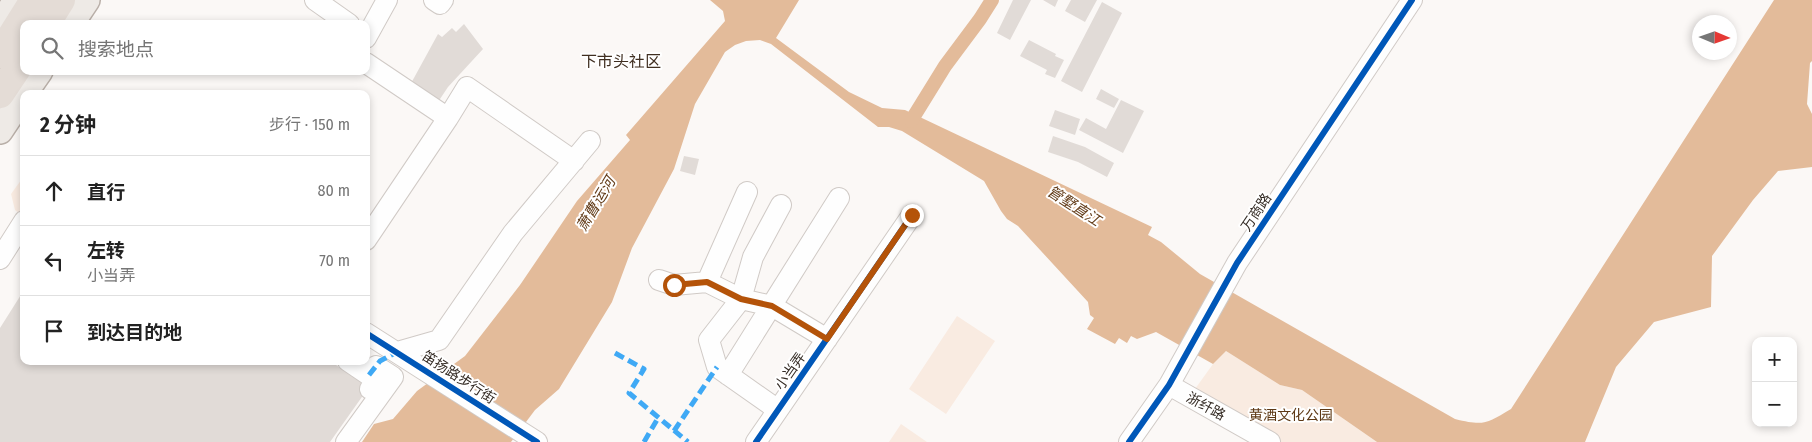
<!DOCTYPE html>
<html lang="zh">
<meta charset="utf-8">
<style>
body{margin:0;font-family:"Fira Sans Condensed","Noto Sans SC",sans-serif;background:#f6f6f6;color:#222}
.controls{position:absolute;right:15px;bottom:15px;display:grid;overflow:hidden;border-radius:10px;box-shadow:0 2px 8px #0003}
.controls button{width:45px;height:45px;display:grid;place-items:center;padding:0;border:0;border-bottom:1px solid #e0e0e0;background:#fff;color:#222;font:25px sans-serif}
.compass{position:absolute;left:1692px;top:15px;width:45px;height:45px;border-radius:50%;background:#fff;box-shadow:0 2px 8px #0003;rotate:92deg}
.stop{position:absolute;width:15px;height:15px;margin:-11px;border:4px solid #b45309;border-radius:50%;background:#fff}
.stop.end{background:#b45309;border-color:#fff;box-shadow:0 1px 5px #0008}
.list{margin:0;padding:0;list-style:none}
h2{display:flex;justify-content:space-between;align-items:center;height:65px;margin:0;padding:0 20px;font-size:21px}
h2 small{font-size:16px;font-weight:400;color:#767676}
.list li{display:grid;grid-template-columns:32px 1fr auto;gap:15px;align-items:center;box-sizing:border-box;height:70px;padding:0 20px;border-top:1px solid #e0e0e0}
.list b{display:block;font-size:19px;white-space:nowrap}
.list p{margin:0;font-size:16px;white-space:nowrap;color:#767676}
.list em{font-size:16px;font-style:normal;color:#767676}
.icon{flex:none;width:28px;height:28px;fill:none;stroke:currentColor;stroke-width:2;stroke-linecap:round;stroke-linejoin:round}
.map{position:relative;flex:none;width:1812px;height:442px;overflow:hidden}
.search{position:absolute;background:#fff;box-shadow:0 2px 8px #0003;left:20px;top:20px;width:350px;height:55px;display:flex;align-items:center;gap:12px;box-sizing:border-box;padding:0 18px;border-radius:10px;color:#767676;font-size:19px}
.panel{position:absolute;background:#fff;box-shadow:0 2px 8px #0003;left:20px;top:90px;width:350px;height:275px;border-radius:10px}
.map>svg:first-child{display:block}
.green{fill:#f9ebe1}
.water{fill:#e3bb9a}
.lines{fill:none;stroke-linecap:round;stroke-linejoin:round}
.canal{stroke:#e3bb9a;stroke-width:14}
.building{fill:#e1dbd7}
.minor-casing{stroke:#d0cac6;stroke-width:22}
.major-casing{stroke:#b9afa8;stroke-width:28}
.highway-casing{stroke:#b9afa8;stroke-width:30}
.minor{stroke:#fefefe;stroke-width:20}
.major{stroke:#eeeae6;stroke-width:25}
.highway{stroke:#e4dcd6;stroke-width:28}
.quiet{stroke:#3fa9f5;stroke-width:5;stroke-dasharray:10 5;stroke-linecap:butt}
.cycleway-casing{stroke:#fff;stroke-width:9}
.cycleway{stroke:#0057b8;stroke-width:6}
.route{stroke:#b45309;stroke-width:6}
.labels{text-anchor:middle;stroke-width:4;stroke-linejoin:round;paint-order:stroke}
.street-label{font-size:14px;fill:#342b24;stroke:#fff}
.park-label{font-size:14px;fill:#5d3814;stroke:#fff}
.water-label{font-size:15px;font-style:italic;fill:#643d1a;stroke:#fff}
.quarter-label{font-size:16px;fill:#402f21;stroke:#fff}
</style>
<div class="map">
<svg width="1812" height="442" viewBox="0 0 1812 442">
<rect width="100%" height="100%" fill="#fbf8f6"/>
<!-- green -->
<path class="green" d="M24 176V208L20 214 15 210 11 194Z
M957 316 995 341 946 414 909 389Z
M1226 351 1280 385 1302 390 1377 442H1281L1195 389 1213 364Z
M901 424 927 442H889Z"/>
<!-- water -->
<path class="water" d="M710 0H799L776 38 849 92 882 108 905 110 1152 227 1148 235 1161 242 1200 274 1455 419C1484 426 1486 424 1511 409L1774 0H1812V61L1810 63 1807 104 1812 114V167L1778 171 1753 200 1712 256 1711 307 1654 322 1616 367 1585 442H1377L1302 390 1280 385 1226 351 1213 364 1156 332 1137 339 1131 336 1127 343 1119 338 1115 344 1087 329 1094 318 1090 315 1088 302 1018 226 1007 219 1001 211 984 181 902 131 889 127H878L771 44 760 40 746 41 735 45 725 52 695 104 674 169 632 248 612 302 559 389 535 410 511 442H362L374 424 393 419 417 391 465 356 520 285 577 201 630 140 626 135 725 21 723 11Z"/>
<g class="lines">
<!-- canal -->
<path class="canal" d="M911 121 945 66 980 19 992 0"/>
</g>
<!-- building -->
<path class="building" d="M1013 0H1031L1010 40 997 33Z
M1043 0H1058L1055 7Z
M1071 0H1097L1085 22 1065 11Z
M1102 2 1122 13 1082 92 1061 81Z
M464 24 483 49 448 87 436 105 409 87 438 34 442 37 452 28 456 32Z
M1029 40 1056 54 1055 56 1064 60 1055 78 1045 74 1047 70 1020 56Z
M1101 89 1119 99 1114 108 1096 99Z
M1121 100 1144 111 1123 153 1079 130 1086 118 1106 129Z
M1055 110 1080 119 1075 135 1049 126Z
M1053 136 1085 147 1114 163 1107 177 1078 162 1048 152Z
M684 156 699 159 695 175 680 171Z
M24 290V361H330L369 387 330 442H0V328Z"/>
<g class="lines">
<!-- minor casing -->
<g class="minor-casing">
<path id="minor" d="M315 0 349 24
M434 0 440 4 443 0
M366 38 387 0
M366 63 448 118 366 240
M448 118 467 87 574 161
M0 259 24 221
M659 280 674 285 707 282 741 299 772 306 827 339
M707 282 747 192
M366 333 537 442
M397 352 439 340 513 233 590 141
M348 361 376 380 370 389
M728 375 839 198
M1169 385 1270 442
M778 410 717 367 709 340 741 299 753 257 781 205
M346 442 393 377 376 366
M756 442 912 215
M1129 442 1169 385 1237 263 1412 0"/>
</g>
<!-- major casing -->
<g class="major-casing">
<path id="major" d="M71 24 87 0
M0 25 16 0
M24 94 40 71
M0 131 24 95"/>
</g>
<!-- highway casing -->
<g class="highway-casing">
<path id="highway" d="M46 24 61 0
M0 54 34 0
M0 94 24 58"/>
</g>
<!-- minor -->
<use href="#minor" class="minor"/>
<!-- major -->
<use href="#major" class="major"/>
<!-- highway -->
<use href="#highway" class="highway"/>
<!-- quiet -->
<path class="quiet" d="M615 353 644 369 629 393 688 442
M369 375 380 361 397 352
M674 431 717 367
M644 442 658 418"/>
<!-- cycleway casing -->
<g class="cycleway-casing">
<path id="cycleway" d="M366 333 537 442
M756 442 912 215
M1129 442 1169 385 1237 263 1412 0"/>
</g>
<!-- cycleway -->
<use href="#cycleway" class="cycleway"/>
</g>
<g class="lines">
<!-- route -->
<path class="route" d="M674 285 707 282 741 299 772 306 827 339 912 215"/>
</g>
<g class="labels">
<!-- street labels -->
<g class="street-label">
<text transform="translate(1256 212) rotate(-56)" y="5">万商路</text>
<text transform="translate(790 371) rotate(-55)" y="5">小当弄</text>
<text transform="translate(459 377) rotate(33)" y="5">笛扬路步行街</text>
<text transform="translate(1206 406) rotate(29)" y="5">浙纤路</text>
</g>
<!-- park labels -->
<g class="park-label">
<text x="1291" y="420">黄酒文化公园</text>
</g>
<!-- water labels -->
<g class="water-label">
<text transform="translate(596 204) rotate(-59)" y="5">萧曹运河</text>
<text transform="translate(1074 206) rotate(33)" y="5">管墅直江</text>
</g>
<!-- quarter labels -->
<g class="quarter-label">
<text x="621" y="67">下市头社区</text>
</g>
</g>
</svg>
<div class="controls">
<button>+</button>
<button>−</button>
</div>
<svg class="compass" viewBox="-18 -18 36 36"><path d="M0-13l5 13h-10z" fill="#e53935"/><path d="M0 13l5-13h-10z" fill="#767676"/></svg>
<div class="stop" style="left:674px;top:285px"></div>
<div class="stop end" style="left:912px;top:215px"></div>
<div class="search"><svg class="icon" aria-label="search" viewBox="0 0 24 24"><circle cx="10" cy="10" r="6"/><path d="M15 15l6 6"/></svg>搜索地点</div>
<section class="panel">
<h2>2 分钟<small>步行 · 150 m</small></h2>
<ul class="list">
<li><svg class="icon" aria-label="ahead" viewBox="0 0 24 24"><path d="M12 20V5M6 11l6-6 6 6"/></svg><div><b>直行</b></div><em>80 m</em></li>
<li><svg class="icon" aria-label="left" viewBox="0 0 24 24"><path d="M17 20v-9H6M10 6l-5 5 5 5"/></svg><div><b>左转</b><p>小当弄</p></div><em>70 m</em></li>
<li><svg class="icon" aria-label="arrive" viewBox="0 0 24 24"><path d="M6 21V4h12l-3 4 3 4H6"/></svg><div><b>到达目的地</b></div></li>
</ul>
</section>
</div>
